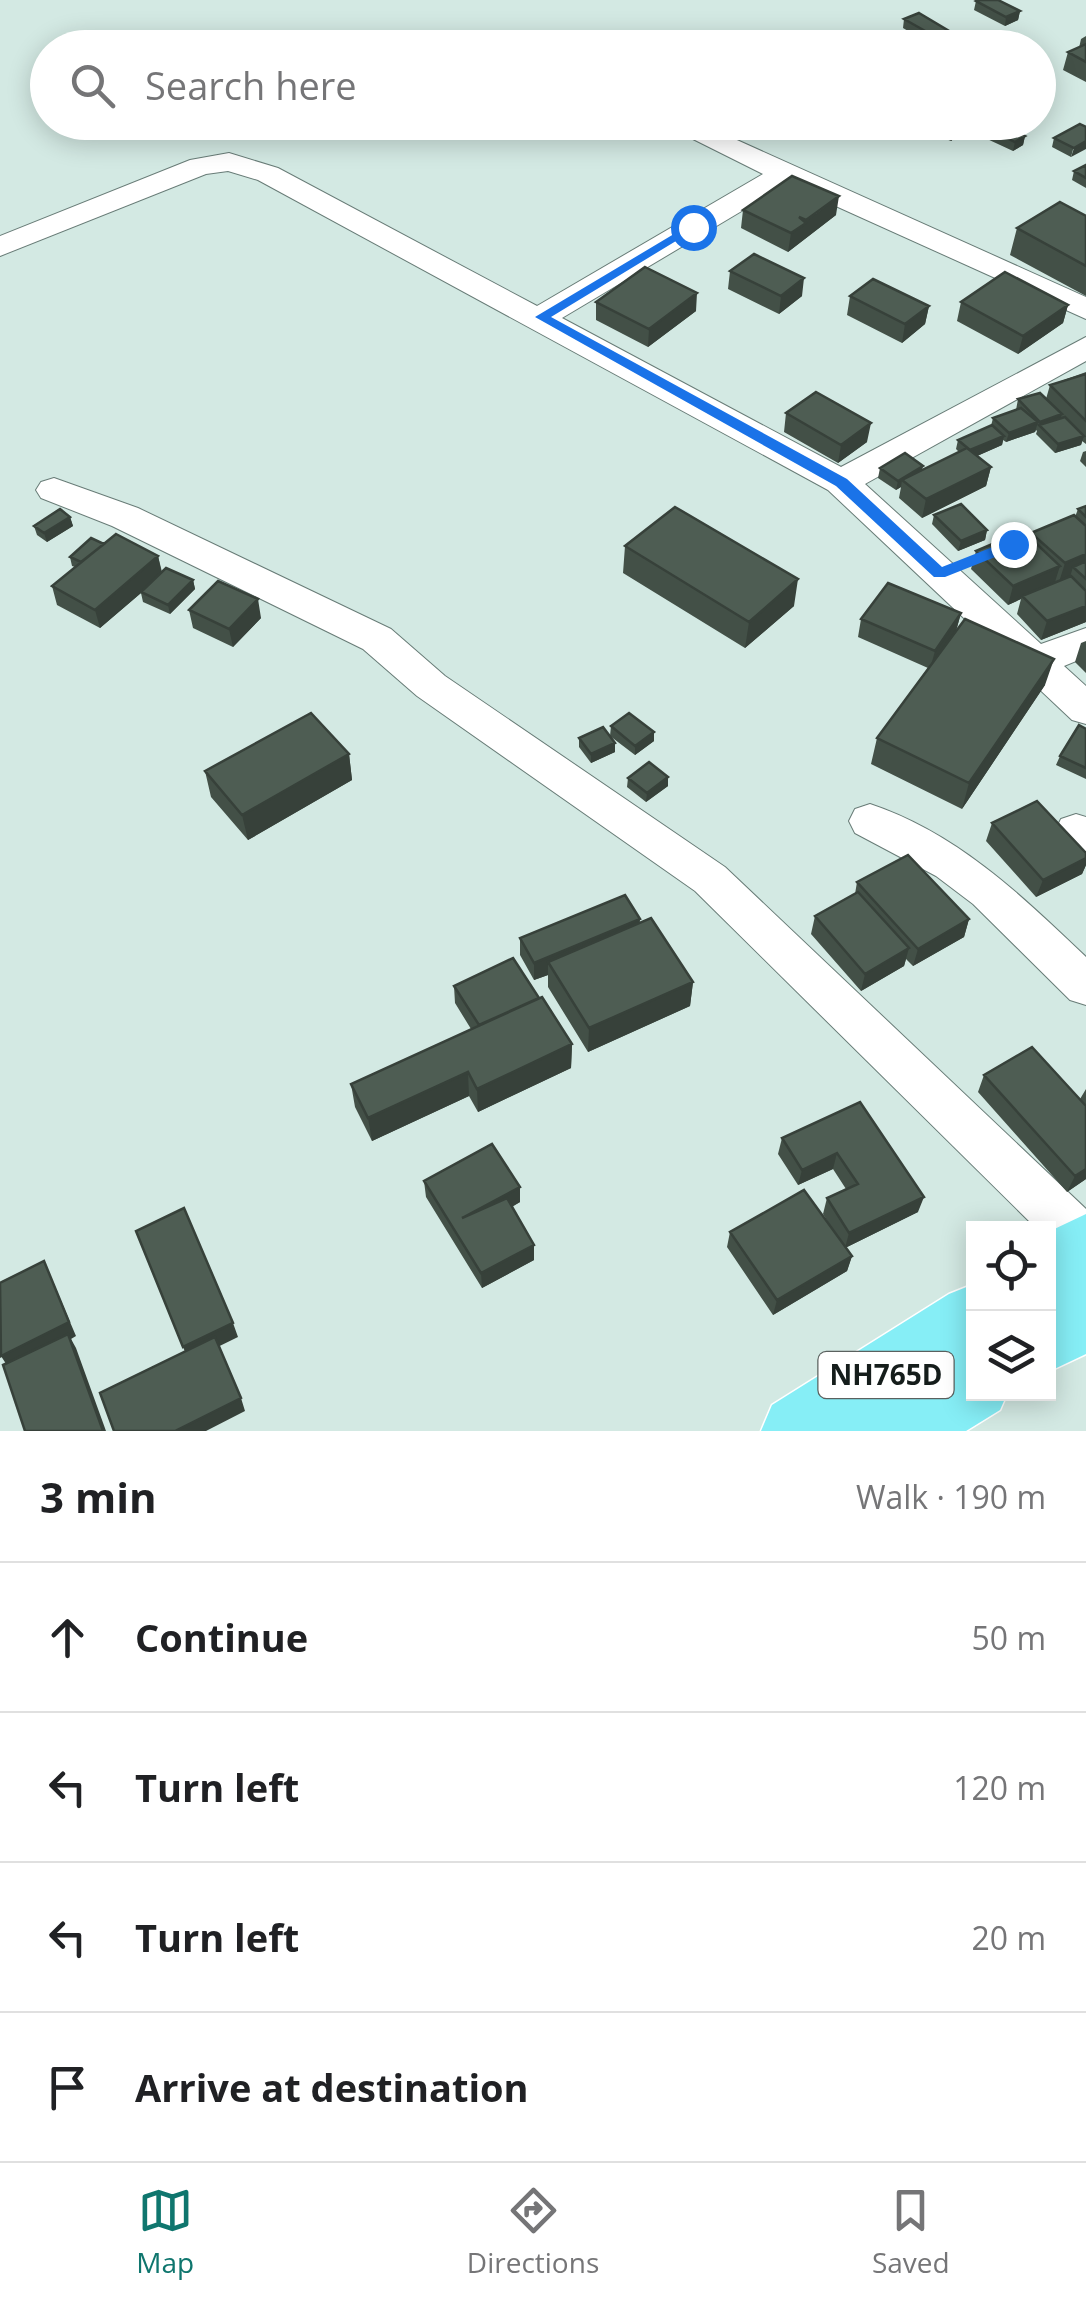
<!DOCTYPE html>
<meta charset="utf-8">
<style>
body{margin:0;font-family:"Open Sans",sans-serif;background:#f2f2f2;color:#202124}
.controls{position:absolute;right:30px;bottom:30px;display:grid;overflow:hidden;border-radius:0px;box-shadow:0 5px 25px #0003}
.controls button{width:90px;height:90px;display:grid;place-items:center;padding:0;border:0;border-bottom:2px solid #e0e0e0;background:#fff;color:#202124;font:50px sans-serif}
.stop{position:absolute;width:30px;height:30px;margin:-22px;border:8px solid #1a73e8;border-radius:50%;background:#fff}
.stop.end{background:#1a73e8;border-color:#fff;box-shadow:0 2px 10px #0008}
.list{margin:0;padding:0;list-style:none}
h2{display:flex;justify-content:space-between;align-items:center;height:130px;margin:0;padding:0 40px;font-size:42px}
h2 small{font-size:32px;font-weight:400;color:#757577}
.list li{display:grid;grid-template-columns:65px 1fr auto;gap:30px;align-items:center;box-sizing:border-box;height:150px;padding:0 40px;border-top:2px solid #e0e0e0}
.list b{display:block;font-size:38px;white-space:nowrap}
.list em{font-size:32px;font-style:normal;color:#757577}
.icon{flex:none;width:55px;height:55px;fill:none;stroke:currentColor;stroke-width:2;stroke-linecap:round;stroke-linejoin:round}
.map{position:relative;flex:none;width:1086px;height:1431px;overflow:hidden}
.search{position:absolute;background:#fff;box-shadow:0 5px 25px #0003;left:30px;right:30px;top:30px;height:110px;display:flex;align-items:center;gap:25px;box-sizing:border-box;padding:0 35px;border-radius:55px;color:#757577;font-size:38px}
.sheet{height:730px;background:#fff}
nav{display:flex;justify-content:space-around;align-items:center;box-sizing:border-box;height:140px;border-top:2px solid #e0e0e0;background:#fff;font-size:28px;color:#757577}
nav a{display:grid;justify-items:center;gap:5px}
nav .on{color:#0f766e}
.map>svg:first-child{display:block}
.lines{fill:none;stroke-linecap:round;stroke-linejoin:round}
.minor-casing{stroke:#687c77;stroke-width:2}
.trunk-casing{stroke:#fff;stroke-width:3}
.minor{fill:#fff;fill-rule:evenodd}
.trunk{fill:#86eef6;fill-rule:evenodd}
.wall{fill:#435047}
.shaded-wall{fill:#37413a}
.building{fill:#4e5d53;stroke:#37413a;stroke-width:2.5}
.route{fill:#1a73e8}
.labels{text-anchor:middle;stroke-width:10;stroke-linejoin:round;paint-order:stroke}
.shield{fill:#fff;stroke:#5b615f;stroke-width:2.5}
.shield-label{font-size:28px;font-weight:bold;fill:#151d1b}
</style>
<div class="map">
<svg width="1086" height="1431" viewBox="0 0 1086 1431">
<rect width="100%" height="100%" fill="#d3e9e3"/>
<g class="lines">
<!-- minor casing -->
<g class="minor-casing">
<path id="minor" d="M659 122H697L1086 297V319L787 184 562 318 841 467 1086 337V361L865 484 1041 644 1086 628V657L1064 666 1086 686V724L1072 720 828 490 258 180 228 171 206 174 0 256V236L190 160 229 153 278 168 537 306 763 174Z
M54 478 138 508 391 629 445 676 725 867 1086 1209V1267L1068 1260 1048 1241V1228H1036L695 891 417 696 363 649 112 526 41 498 36 490 41 482Z
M870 804C957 833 1021 895 1086 957V1005L1070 1000 973 904 936 876 855 833 849 821 855 809Z
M1076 814 1086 817V859L1071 854 1055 831 1061 819Z"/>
</g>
<!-- trunk casing -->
<g class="trunk-casing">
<path id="trunk" d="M1086 1214V1354L1048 1372V1232Z
M974 1284V1394H1007L1000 1410 966 1431H761L772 1405 949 1294Z"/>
</g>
<!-- minor -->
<use href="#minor" class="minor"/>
<!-- trunk -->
<use href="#trunk" class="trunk"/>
</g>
<!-- wall -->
<path class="wall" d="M976 1 1020 11 1018 20 1005 26 974 10Z
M904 19 949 31 947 40 932 45 903 28Z
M1086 36V82L1063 70 1068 52 1079 48 1081 39Z
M918 122H975L951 141 917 128Z
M1080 124 1071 157 1052 147 1054 138Z
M987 128 1025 136 1023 145 1013 151 985 138Z
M1086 165V188L1072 180 1074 171Z
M743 210 836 215 788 252 741 228Z
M1086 216V296L1010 255 1017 228Z
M730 271 802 296 779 314 728 289Z
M850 296 929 306 925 324 902 343 847 315Z
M596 302 696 311 648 347 596 320Z
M961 302 1068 305 1063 323 1018 354 957 321Z
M1086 372V444L1082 441 1081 445 1055 453 1036 434 1037 431 1036 430 1035 432 1006 442 1003 440 1002 445 977 456 991 467 986 486 922 518 899 498 901 487 896 490 878 478 880 468 922 470 959 452 956 449 958 440 991 426 993 418 1016 410 1018 399H1046L1050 385Z
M786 413 867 442 838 463 784 432Z
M1086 451V467L1080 461 1083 452Z
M1086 506V622L1041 640 1017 614 1021 599 1008 605 971 569 976 551 1030 538 1031 533 1075 517 1078 509Z
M934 515 987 530 985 540 958 551 932 524Z
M70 517 73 526 47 542 37 535 34 526Z
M104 544 158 556 162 572 193 580 195 589 170 614 143 602 141 593 100 628 57 605 52 586 75 567 72 566 70 557Z
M625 546 794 606 745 648 623 573Z
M189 610 261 618 233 647 193 628Z
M961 613 956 631 1045 685 962 809 871 764 877 738 928 668 858 637 861 619Z
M1086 641V673L1075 662 1081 643Z
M611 726 654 732V741L635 755 610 736Z
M1086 729V779L1056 765 1060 756Z
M579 738 615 743V752L591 763 579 747Z
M349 754 352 780 248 840 211 797 205 771Z
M628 778 668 786 646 802 627 787Z
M992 823 1086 853V865L1082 874 1036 897 986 841Z
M857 882 969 919 964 937 913 966 906 959 904 966 861 991 811 934 815 916 855 894Z
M640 923 693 982 690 1006 588 1052 548 987V975L534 980 520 955V938Z
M454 986 572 1044 571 1068 478 1112 469 1096 372 1141 355 1107 351 1084 471 1029 455 1003Z
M984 1075 1080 1099 1086 1089V1179L1067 1192 978 1092Z
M860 1102 918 1212 845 1248 852 1256 847 1271 773 1315 727 1247 730 1232 839 1240 823 1214 827 1198 846 1189 833 1169 798 1185 778 1154 782 1138Z
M424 1181 520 1202 512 1207 534 1260 482 1288 426 1197Z"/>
<!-- shaded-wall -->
<path class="shaded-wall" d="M1020 11 1018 20 1005 26 1006 17Z
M949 31 947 40 932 45 934 36Z
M956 122H975L951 141 954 123Z
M1025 136 1023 145 1013 151 1015 142Z
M1086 141V149L1071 157 1074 148Z
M839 196 836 215 788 252 791 233Z
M804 278 802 296 779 314 781 296Z
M697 293 696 311 648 347 649 329Z
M1068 305 1063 323 1018 354 1023 336Z
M929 306 925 324 902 343 905 324Z
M1062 414 1059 424 1039 425 1037 431 1040 422Z
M1038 422 1035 432 1006 442 1009 433Z
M871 423 867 442 838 463 841 445Z
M1004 436 1002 445 968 460 970 450Z
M1084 436 1081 445 1055 453 1058 444Z
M923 466 921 475 902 480 901 487 896 490 898 481Z
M991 467 986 486 922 518 926 499Z
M70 517 73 526 47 542 44 533Z
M987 530 985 540 958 551 961 541Z
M1086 554V570L1073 567 1070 577 1059 582 1065 563Z
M158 556 162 575 100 628 95 610Z
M1060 566 1054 585 1022 596 1021 599 1008 605 1013 586Z
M798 579 794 606 745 648 749 622Z
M193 580 195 589 170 614 168 605Z
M258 599 261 618 233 647 229 629Z
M1086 606V622L1041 640 1047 621Z
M961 613 956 631 930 669 935 651Z
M1054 659 1045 685 962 809 969 783Z
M654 732V741L635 755V746Z
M615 743V752L591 763V754Z
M349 754 352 780 248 840 242 815Z
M668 777V786L646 802 647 793Z
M1086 858V865L1082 874 1036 897 1043 880Z
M640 919 639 937 548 962V975L534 980V963Z
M969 919 964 937 913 966 918 949Z
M909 948 904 966 861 991 865 974Z
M693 982 690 1006 588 1052 589 1028Z
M572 1044 571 1068 478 1112 477 1089Z
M468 1072 469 1096 372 1141 368 1118Z
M837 1153 833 1169 798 1185 802 1170Z
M1086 1169V1179L1067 1192 1075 1176Z
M520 1187V1202L463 1233 462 1218Z
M924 1197 918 1212 845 1248 849 1233Z
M534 1245V1260L482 1288 481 1273Z
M852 1256 847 1271 773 1315 777 1300Z
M44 1261 76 1336 71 1339 76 1348 106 1431H103L10 1370 1 1356Z
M233 1323 238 1337 189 1361 183 1347Z
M241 1398 245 1411 206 1431H175Z"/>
<!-- building -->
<path class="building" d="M978 0H998L1020 11 1006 17 976 1Z
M919 13 949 31 934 36 904 19Z
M1086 44V62L1068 52Z
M997 122 1025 136 1015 142 987 128Z
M1080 124 1086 127V141L1074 148 1054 138Z
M1086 165V178L1074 171Z
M792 176 839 196 806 220 799 217 806 223 791 233 743 210Z
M1060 202 1086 216V266L1017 228Z
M754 254 804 278 781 296 730 271Z
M645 267 697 293 649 329 596 302Z
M1005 272 1068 305 1023 336 961 302Z
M873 279 929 306 905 324 850 296Z
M1086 374V421L1050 385Z
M816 392 871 423 841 445 786 413Z
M1040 393 1062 414 1040 422 1018 399Z
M1021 408 1038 422 1009 433 993 418Z
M1065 417 1084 436 1058 444 1039 425Z
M992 425 1004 436 970 450 958 440Z
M967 448 991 467 926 499 902 480Z
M905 453 923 466 898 481 880 468Z
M961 504 987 530 961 541 934 515Z
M1086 506V517L1078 509Z
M675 507 798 579 749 622 625 546Z
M60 509 70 517 44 533 34 526Z
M1074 515 1086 526V554L1065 563 1031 533Z
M1023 531 1060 566 1013 586 976 551Z
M116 534 158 556 95 610 52 586Z
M91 538 104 544 81 562 70 557Z
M1086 561V579L1073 567Z
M166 568 193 580 168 605 141 592Z
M1071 576 1086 591V606L1047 621 1022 596Z
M218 581 258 599 229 629 189 610Z
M888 583 961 613 935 651 861 619Z
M965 619 1054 659 969 783 877 738Z
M311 713 349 754 242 815 205 771Z
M629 713 654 732 635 746 611 726Z
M1079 725 1086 729V768L1060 756Z
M603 727 615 743 591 754 579 738Z
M649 762 668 777 647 793 628 778Z
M1037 801 1086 853V858L1043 880 992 823Z
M908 855 969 919 918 949 857 882Z
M858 892 909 948 865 974 815 916Z
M625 895 640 919 534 963 520 938Z
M651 918 693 982 589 1028 548 962Z
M513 958 539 998 479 1025 454 986Z
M542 997 572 1044 477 1089 468 1072 368 1118 351 1084Z
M1032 1047 1086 1106V1169L1075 1176 984 1075Z
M860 1102 924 1197 849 1233 827 1198 858 1184 837 1153 802 1170 782 1138Z
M492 1144 520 1187 462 1218 507 1198 534 1245 481 1273 424 1181Z
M804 1190 852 1256 777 1300 730 1232Z
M184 1208 233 1323 183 1347 136 1231Z
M44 1261 69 1322 1 1356 0 1283Z
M68 1334 103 1431H25L3 1365Z
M215 1337 241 1398 175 1431H114L100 1393Z"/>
<!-- route -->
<path class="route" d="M689 225 699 227 551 317 847 479 942 567 1013 539 1018 541V548L945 577H934L836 486 535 317Z"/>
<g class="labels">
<!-- shield labels -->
<rect class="shield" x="818.5" y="1352" width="135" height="46" rx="8"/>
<g class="shield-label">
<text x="886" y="1385">NH765D</text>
</g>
</g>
</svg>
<div class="controls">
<button><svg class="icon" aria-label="locate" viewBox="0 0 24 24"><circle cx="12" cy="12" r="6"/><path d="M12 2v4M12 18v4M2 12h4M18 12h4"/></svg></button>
<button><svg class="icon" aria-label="layers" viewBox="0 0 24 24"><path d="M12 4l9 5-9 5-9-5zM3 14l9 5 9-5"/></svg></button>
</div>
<div class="stop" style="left:693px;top:227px"></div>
<div class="stop end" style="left:1013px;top:544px"></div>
<div class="search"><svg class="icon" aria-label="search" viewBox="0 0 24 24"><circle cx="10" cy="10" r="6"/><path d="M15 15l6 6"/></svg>Search here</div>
</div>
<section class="sheet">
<h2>3 min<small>Walk · 190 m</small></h2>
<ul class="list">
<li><svg class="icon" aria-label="ahead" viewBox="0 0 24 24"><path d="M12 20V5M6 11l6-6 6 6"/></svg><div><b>Continue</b></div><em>50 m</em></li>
<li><svg class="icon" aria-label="left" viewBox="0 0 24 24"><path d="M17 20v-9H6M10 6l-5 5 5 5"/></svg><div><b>Turn left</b></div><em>120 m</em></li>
<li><svg class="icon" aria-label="left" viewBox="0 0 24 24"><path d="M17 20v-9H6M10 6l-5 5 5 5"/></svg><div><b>Turn left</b></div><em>20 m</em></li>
<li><svg class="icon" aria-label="arrive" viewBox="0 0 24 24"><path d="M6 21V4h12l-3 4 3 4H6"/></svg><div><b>Arrive at destination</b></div></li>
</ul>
</section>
<nav>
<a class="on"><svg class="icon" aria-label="map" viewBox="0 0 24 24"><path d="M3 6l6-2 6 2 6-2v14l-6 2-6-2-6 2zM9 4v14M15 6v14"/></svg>Map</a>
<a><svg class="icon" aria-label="directions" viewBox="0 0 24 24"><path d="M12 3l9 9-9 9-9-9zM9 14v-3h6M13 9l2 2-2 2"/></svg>Directions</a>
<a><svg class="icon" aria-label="saved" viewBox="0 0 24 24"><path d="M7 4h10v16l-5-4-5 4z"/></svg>Saved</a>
</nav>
